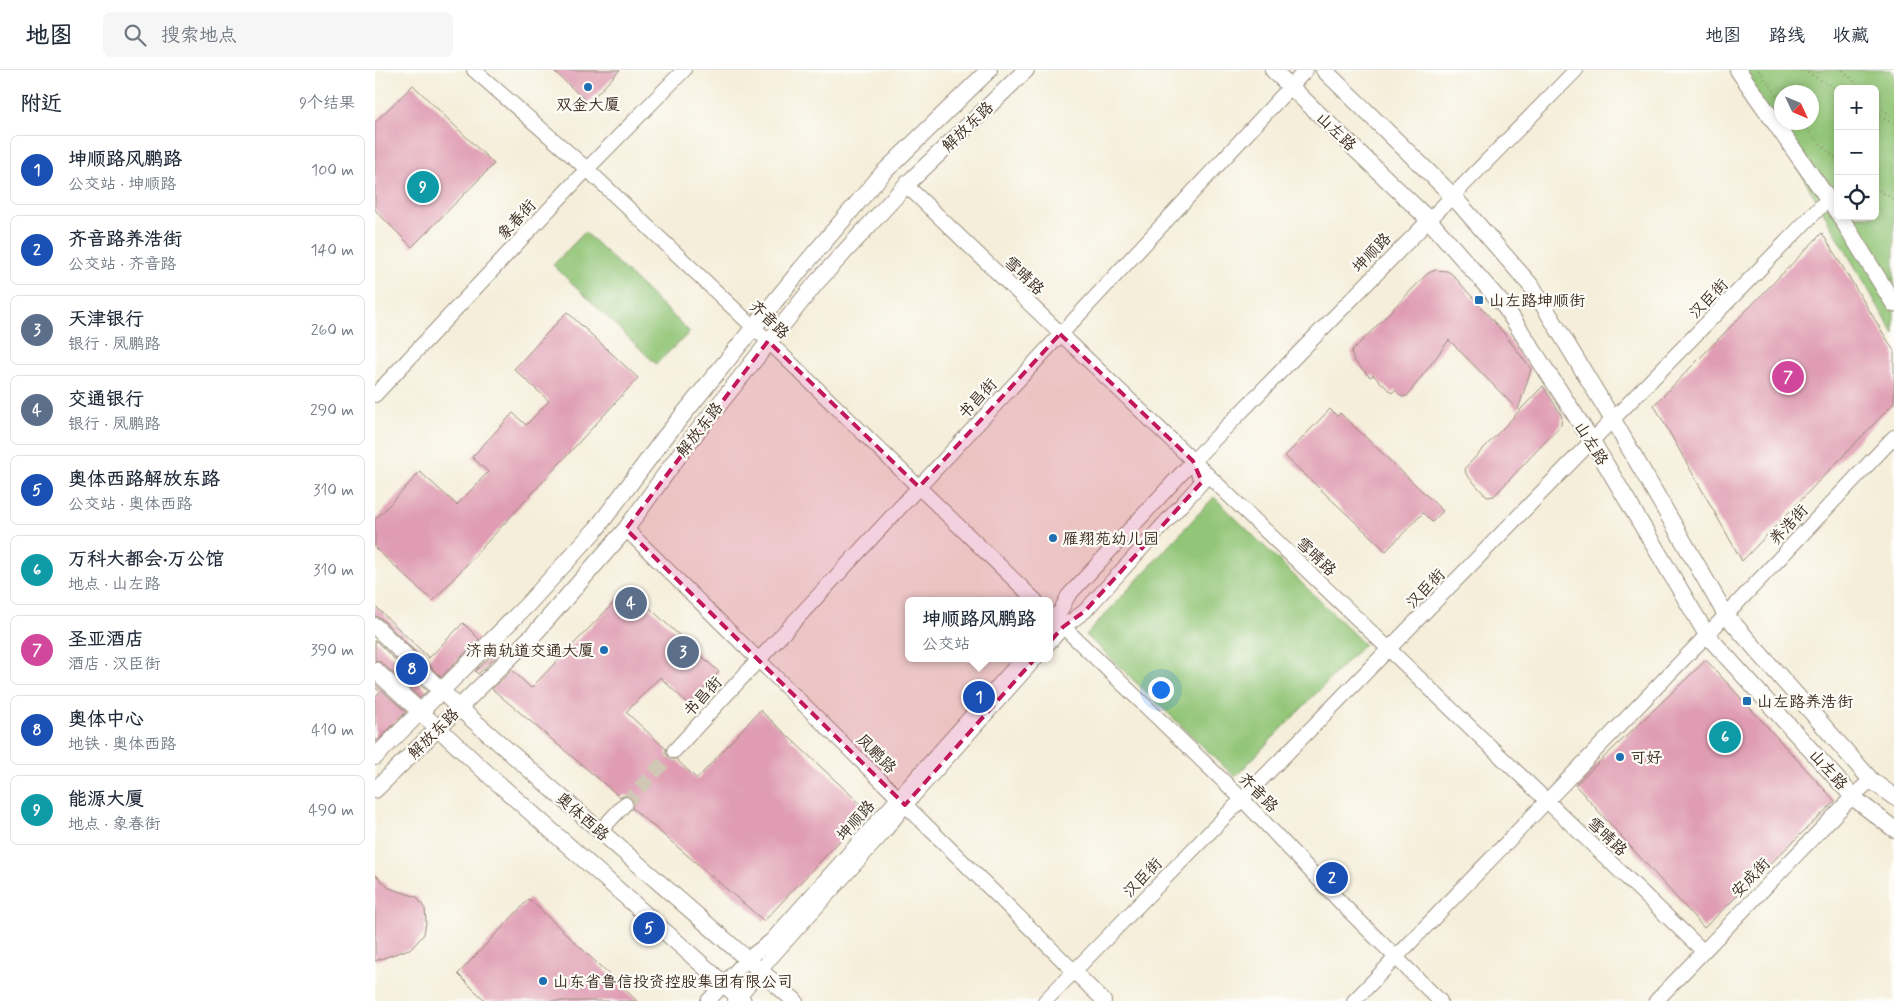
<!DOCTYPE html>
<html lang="zh">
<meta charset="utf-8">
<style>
body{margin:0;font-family:Mynerve,"LXGW WenKai TC",sans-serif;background:#f6f6f7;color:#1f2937}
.controls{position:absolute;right:15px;top:15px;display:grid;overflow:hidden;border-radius:8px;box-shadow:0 2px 8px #0003}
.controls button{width:45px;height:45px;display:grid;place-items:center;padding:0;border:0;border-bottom:1px solid #e0e1e3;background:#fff;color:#1f2937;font:25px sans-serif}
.compass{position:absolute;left:1399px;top:15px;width:45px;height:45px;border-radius:50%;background:#fff;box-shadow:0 2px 8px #0003;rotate:134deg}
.you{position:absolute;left:785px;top:619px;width:18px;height:18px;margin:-12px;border:4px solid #fff;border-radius:50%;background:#1a73e8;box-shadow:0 0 0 8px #1a73e833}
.badge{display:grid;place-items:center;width:32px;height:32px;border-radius:50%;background:#1f6fb2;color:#fff;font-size:16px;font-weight:700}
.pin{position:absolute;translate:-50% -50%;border:2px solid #fff;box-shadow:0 1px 5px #0006}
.popup{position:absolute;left:530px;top:527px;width:148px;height:65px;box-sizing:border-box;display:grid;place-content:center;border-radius:8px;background:#fff;filter:drop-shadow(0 1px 4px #0005);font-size:16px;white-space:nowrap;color:#747a83}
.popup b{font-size:19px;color:#1f2937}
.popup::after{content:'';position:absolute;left:50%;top:100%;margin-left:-10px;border:10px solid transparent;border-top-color:#fff}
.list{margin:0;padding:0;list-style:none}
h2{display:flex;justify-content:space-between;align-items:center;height:65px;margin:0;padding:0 20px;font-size:21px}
h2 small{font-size:16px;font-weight:400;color:#747a83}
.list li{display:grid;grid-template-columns:32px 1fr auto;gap:15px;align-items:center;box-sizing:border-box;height:70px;margin:0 10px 10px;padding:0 10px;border:1px solid #e0e1e3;border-radius:8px}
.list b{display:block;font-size:19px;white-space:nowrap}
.list p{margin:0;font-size:16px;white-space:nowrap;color:#747a83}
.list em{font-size:16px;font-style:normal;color:#747a83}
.icon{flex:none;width:28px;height:28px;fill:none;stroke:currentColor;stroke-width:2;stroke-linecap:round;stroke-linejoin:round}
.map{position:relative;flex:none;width:1519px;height:931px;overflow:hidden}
header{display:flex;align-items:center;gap:30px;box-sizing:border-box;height:70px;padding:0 25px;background:#fff;border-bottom:1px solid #e0e1e3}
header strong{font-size:24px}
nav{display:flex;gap:28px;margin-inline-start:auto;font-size:18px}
.search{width:350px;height:45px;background:#f6f6f7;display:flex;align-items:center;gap:12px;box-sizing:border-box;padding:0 18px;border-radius:8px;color:#747a83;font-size:19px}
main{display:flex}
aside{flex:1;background:#fff}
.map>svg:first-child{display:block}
.green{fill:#92c577;stroke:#66784a;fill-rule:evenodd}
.building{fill:#df9cb2}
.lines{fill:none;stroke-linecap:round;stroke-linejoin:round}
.minor-tunnel{stroke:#d0c7b4;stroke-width:14;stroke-dasharray:14 7;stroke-linecap:butt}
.minor-casing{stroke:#988c7c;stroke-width:16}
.major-casing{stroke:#988c7c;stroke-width:18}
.path{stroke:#988c7c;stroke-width:2;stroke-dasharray:1 4;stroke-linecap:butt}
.minor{stroke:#fff;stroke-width:14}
.major{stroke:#fff;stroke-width:16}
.marked{fill:#c2185b;fill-opacity:0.2;stroke:#c2185b;stroke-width:4;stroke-dasharray:10 6;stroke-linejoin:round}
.poi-dot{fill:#1f6fb2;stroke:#fdfcf7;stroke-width:2}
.labels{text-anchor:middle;stroke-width:4.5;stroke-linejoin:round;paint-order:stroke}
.poi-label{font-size:16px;fill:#3b2a1e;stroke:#fdfcf7;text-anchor:start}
.street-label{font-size:16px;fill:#3b2a1e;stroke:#fdfcf7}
</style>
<header>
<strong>地图</strong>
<div class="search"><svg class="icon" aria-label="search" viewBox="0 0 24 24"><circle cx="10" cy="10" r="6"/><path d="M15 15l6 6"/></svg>搜索地点</div>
<nav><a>地图</a><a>路线</a><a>收藏</a></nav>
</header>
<main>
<aside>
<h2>附近<small>9个结果</small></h2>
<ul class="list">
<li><span class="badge" style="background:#1a4fb4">1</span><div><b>坤顺路风鹏路</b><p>公交站 · 坤顺路</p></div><em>100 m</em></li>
<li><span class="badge" style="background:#1a4fb4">2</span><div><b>齐音路养浩街</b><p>公交站 · 齐音路</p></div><em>140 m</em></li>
<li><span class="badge" style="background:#5c6f8a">3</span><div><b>天津银行</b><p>银行 · 凤鹏路</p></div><em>260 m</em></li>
<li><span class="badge" style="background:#5c6f8a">4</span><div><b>交通银行</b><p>银行 · 凤鹏路</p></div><em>290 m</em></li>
<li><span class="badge" style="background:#1a4fb4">5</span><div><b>奥体西路解放东路</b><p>公交站 · 奥体西路</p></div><em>310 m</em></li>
<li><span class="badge" style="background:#0f9aa8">6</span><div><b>万科大都会·万公馆</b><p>地点 · 山左路</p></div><em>310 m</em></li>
<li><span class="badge" style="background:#d1479c">7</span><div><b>圣亚酒店</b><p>酒店 · 汉臣街</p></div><em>390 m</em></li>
<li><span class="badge" style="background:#1a4fb4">8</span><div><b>奥体中心</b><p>地铁 · 奥体西路</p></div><em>410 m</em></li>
<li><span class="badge" style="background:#0f9aa8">9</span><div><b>能源大厦</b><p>地点 · 象春街</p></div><em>490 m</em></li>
</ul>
</aside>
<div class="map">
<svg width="1519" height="931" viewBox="0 0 1519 931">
<rect width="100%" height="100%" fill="#fdfcf7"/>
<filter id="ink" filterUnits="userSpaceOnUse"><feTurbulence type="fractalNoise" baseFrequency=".02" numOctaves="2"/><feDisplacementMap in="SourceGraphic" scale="10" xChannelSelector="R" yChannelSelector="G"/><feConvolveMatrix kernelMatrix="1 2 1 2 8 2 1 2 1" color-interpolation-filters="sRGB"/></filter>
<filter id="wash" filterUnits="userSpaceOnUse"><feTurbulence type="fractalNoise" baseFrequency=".0096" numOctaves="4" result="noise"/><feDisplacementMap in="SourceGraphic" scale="20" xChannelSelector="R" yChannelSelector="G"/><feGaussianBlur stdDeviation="1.12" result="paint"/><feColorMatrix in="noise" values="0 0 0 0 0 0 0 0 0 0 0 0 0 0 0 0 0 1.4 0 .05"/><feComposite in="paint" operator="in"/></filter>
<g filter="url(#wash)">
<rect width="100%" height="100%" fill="#f5eeda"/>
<!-- green -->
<path class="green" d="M1366 0H1516L1519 3V264ZM1463 19H1500V146H1463ZM1406 22H1436V52H1406Z
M210 162 315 262 281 294 178 195Z
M839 427 989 574 860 707 711 565Z"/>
<g id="blocks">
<!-- building -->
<path class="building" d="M178 0H245L213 33Z
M38 15 119 94 37 177 0 140V52Z
M1447 163 1519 281V333L1367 491 1279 335Z
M1060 200 1072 201 1077 204 1128 262 1156 299 1143 340 1074 270 1032 326 1027 327 1020 320 1017 323 998 305 995 307 979 291 976 282 1052 204Z
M192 242 263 308 58 531 0 478V450L45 402 82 435 113 402 97 387 138 343 151 355 174 331 139 299Z
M1168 316 1187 346 1186 355 1119 426 1112 427 1091 404 1090 398Z
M955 339 962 346 965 343 1068 441 1057 452 1048 443 1011 481 910 386Z
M253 518 344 602 314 635 285 607 251 642 291 679 293 688 301 689 322 709 385 640 493 741 389 851 257 738 258 732 256 727 251 725 245 727 117 619 137 600 156 618Z
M0 536 54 588 88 553 104 569 66 607 7 549 0 546Z
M0 570 52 621 45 628 7 593 0 590Z
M119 583 122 586 103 604 100 601Z
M1331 590 1460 731 1329 858 1200 715Z
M0 614 31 642 0 673V627L5 622 0 617Z
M0 804 14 818 42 827 50 839 51 852 49 864 37 878 0 891Z
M154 829 170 844 262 931H111L99 920 83 904Z"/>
</g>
</g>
<g filter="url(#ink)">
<use href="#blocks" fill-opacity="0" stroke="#988c7c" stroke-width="1"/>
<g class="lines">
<!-- minor-tunnel -->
<path class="minor-tunnel" d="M250 734 299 681"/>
<!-- minor casing -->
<g class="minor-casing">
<path id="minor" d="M99 0 212 99 393 271 661 531
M531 115 1328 881
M0 325 212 99 309 0
M251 459 729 931
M675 544 867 729 971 838 1065 931
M674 558 681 550 693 526 818 391 1201 0
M674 573 688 557 710 541 827 412 820 396
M299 681 931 0
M225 761 250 734
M333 931 372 889 396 871 648 588
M360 931 400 883 509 762 530 735 661 588
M670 931 1454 128
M979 931 1351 545 1519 367
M1281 931 1478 726 1496 710"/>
</g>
<!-- major casing -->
<g class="major-casing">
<path id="major" d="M898 0 1053 149 1130 237 1217 371 1332 565 1480 729 1519 759
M949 0 1077 125 1158 218 1238 350 1351 545 1496 710 1519 727
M1363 0 1463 143
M1465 146 1519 234
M0 556 83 637 420 931
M0 600 115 706 368 931
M0 687 153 534 222 458 290 367 426 199 508 103 614 0
M0 720 162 561 251 459 310 377 441 213 531 115 651 0"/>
</g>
<!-- path -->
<path class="path" d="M1384 0 1406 31
M1428 0 1463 20
M1468 0 1486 19
M1500 32 1519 49
M1500 44 1519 54
M1424 52 1463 91
M1500 118 1519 129"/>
<!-- minor -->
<use href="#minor" class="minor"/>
<!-- major -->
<use href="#major" class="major"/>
</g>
</g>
<!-- marked area -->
<path class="marked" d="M685 264 818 391 827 412 710 541 688 557 530 735 251 459 393 271 544 417Z"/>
<!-- markers -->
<g class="poi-dot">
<circle cx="213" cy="17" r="5"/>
<rect x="1099" y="225" width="10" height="10" rx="2.5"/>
<circle cx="678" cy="468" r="5"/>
<circle cx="229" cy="580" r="5"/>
<rect x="1367" y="626" width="10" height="10" rx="2.5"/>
<circle cx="1245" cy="687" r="5"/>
<circle cx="168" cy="911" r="5"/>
</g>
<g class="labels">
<!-- poi labels -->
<g class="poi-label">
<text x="213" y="40" text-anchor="middle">双金大厦</text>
<text x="1114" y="236">山左路坤顺街</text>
<text x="688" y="474">雁翔苑幼儿园</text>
<text x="219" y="586" text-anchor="end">济南轨道交通大厦</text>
<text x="1382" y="637">山左路养浩街</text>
<text x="1255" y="693">可好</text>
<text x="178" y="917">山东省鲁信投资控股集团有限公司</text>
</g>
<!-- street labels -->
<g class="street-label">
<text transform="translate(592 56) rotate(-44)" y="6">解放东路</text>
<text transform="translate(962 61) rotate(44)" y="6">山左路</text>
<text transform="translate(141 149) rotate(-47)" y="6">象春街</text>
<text transform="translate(996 182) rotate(-46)" y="6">坤顺路</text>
<text transform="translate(650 205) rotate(44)" y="6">雪晴路</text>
<text transform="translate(1333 228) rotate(-46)" y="6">汉臣街</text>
<text transform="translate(395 249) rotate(44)" y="6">齐音路</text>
<text transform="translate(602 328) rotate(-47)" y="6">书昌街</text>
<text transform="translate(324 359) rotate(-52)" y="6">解放东路</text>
<text transform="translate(1217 373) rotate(58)" y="6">山左路</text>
<text transform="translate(1413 454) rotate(-47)" y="6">养浩街</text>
<text transform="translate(942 486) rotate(44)" y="6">雪晴路</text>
<text transform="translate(1050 518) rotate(-46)" y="6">汉臣街</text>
<text transform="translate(327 626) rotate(-47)" y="6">书昌街</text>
<text transform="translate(58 663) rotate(-45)" y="6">解放东路</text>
<text transform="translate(502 683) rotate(45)" y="6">凤鹏路</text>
<text transform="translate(1454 699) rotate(48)" y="6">山左路</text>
<text transform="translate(884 722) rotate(45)" y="6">齐音路</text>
<text transform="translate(208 746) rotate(41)" y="6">奥体西路</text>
<text transform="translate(480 750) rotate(-48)" y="6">坤顺路</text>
<text transform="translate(1233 766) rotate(44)" y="6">雪晴路</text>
<text transform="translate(767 807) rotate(-46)" y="6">汉臣街</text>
<text transform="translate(1375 807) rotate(-46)" y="6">安成街</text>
</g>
</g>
</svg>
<div class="controls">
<button>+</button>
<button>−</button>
<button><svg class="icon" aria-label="locate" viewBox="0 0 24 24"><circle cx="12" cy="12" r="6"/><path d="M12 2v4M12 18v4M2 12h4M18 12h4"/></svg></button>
</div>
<svg class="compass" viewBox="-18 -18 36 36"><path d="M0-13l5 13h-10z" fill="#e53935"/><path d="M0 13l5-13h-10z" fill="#747a83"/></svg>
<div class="you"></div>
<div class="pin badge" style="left:604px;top:627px;background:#1a4fb4">1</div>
<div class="popup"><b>坤顺路风鹏路</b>公交站</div>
<div class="pin badge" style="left:957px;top:808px;background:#1a4fb4">2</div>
<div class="pin badge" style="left:308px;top:582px;background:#5c6f8a">3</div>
<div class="pin badge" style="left:256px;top:533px;background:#5c6f8a">4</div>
<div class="pin badge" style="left:274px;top:858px;background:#1a4fb4">5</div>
<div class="pin badge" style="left:1350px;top:667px;background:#0f9aa8">6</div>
<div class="pin badge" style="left:1413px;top:307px;background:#d1479c">7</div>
<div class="pin badge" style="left:37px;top:599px;background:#1a4fb4">8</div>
<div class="pin badge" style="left:48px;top:117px;background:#0f9aa8">9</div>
</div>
</main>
